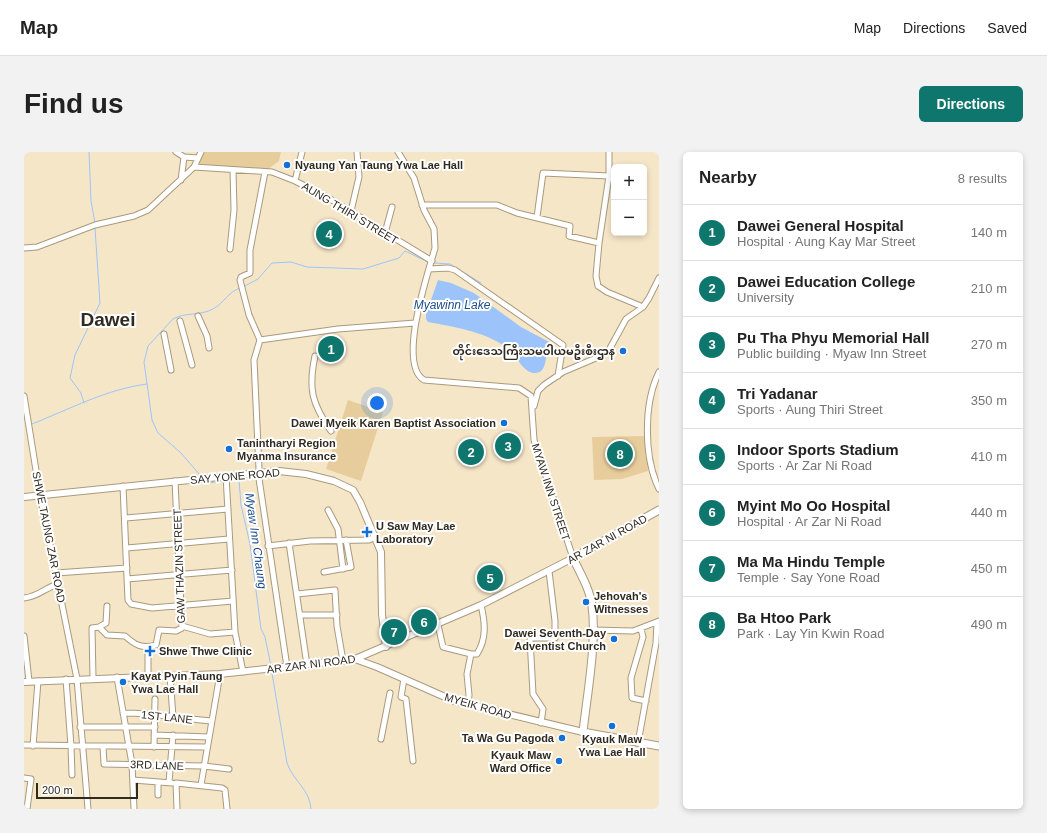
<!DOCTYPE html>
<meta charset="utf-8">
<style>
body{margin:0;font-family:Helvetica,"Noto Sans Myanmar",sans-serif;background:#f2f2f2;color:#222}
.controls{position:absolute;right:12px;top:12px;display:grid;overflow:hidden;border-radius:6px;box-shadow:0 2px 6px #0003}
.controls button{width:36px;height:36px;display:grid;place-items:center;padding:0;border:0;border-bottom:1px solid #e0e0e0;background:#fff;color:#222;font:20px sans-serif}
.scale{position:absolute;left:12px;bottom:10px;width:102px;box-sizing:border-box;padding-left:4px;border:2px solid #302a1f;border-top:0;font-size:11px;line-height:14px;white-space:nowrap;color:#302a1f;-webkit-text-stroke:3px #fff;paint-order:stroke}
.you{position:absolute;left:353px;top:251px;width:14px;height:14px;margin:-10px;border:3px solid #fff;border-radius:50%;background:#1a73e8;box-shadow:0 0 0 6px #1a73e833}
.badge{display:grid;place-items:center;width:26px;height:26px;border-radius:50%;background:#0f766e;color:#fff;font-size:13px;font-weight:700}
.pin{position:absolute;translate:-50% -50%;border:2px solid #fff;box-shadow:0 1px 4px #0006}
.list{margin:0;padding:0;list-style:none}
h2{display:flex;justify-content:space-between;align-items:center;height:52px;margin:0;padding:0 16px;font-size:17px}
h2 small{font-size:13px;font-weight:400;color:#767676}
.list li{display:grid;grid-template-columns:26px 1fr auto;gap:12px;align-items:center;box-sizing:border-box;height:56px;padding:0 16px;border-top:1px solid #e0e0e0}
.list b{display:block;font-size:15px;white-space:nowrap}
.list p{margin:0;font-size:13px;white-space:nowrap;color:#767676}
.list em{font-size:13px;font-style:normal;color:#767676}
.map{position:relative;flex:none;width:635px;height:657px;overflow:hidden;border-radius:6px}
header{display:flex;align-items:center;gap:24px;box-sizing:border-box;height:56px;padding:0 20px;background:#fff;border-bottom:1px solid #e0e0e0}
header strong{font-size:19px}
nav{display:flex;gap:22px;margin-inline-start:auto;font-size:14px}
.intro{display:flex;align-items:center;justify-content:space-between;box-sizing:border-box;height:96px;padding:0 24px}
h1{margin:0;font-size:28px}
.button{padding:10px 18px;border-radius:6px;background:#0f766e;color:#fff;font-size:14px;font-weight:700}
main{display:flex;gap:24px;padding:0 24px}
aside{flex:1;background:#fff;border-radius:6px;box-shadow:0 2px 6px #0003}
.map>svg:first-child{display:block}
.green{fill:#e7cd9c}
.water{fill:#9dc4fa}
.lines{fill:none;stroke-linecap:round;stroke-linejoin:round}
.stream{stroke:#9dc4fa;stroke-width:1}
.minor-casing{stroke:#a99a7e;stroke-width:7}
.major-casing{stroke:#a99a7e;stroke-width:8}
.highway-casing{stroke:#a99a7e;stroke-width:9}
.minor{stroke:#fff;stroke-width:5}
.major{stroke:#fff;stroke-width:6}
.highway{stroke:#fff;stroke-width:7}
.poi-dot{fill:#1470d9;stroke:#fff;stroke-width:1.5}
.labels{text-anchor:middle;stroke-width:4;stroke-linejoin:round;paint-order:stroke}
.poi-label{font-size:11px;font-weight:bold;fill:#302a1f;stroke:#fff;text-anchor:start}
.street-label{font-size:11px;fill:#302a1f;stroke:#fff}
.water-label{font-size:12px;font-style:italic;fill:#1b4d8c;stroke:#fff}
.town-label{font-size:19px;font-weight:bold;fill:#302a1f;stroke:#fff}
</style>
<header>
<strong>Map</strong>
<nav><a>Map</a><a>Directions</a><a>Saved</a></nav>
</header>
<div class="intro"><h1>Find us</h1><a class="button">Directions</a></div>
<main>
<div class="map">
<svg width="635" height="657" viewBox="0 0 635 657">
<rect width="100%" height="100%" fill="#f6e6c8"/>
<!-- green -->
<path class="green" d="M178 0H257L255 9 243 18 172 13Z
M324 248 359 260 337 329 302 317Z
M622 284 624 319 598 327 570 328 568 285Z"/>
<!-- water -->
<path class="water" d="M414 128 427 131 450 141 497 175 529 192 524 197C521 205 523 221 511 221 498 221 492 201 482 195 459 179 430 175 404 170L402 167V162Z"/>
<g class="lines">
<!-- stream -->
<path class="stream" d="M65 0 67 49 71 71
M410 111 426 112 457 131
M219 135 234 127 248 111 267 110 283 115 339 117 375 106 381 99 404 110
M60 251 57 241 46 226 51 203 76 151 71 76
M8 272C46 257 83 237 123 232
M176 323 157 301 134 281 128 268 120 210 124 194 149 167C161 160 176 164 189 157 200 151 204 140 216 136
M181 329 184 331 201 329
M204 329 215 328 217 353 226 392 237 477 241 485 247 514
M248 521 263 611C269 629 286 637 287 657"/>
<!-- minor casing -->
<g class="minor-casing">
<path id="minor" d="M152 0 160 5 157 28
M374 0 390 26 400 58 410 77 411 96C404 121 373 212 400 228L495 236 507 244 510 288 549 406
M160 5 174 6
M170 15 248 20 271 29 303 45 408 109
M271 29 278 0
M398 53H473L493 61 546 74 545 84 575 91 572 124 574 134 583 140 619 155
M327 59 335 25 333 0
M513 65 519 21 585 24V0
M361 81 368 55
M575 91 585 24
M0 96 13 95 71 73 110 64 124 58 170 15 177 0
M206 97 210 58 209 18
M405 117 424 116 431 118 539 193 534 224
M174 164 183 184 185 196
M156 169 168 213
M140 182 147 218
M236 188 225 163 216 128 217 125 226 121V98L241 20
M291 204C284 237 288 252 307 279
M635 220C619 252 620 306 635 337
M0 244 16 343 53 527 64 657
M510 254 514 239 520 233 539 220 579 203 585 198 602 167 619 155 625 146 635 126
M202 324 211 480 219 520
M99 334 104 448 107 452 128 456 209 449
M304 358 314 377 319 417
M102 366 204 357
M265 391 283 513
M244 394 286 389 345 388 351 385
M103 396 205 387
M300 420 327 415 322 388
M32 421 103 416
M103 427 208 418
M273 442 311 438 313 474 319 509
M0 446C17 444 19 436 35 432
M276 463H313
M414 473 419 495 447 502
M158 474 186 482 211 480
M75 475 82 471 83 454
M617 477 619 485 607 526 608 546 622 549
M568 478 609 479 635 469
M0 484 5 529
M124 495V524
M263 515 234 320 235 317 230 208 236 188 314 177 391 171
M146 524 149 565
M93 525 108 612 110 657
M69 526 68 476 75 475 83 483 101 484C111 493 118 497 132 493L135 478 152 479 158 476 151 329
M42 527 47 594 48 623
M380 527 377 545 382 547 389 609
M444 552 445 543 443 522 447 502H453C463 486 461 470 457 453
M99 561C129 561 158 566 187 569
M517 571 519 557 509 542 506 486H531V469L525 419
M56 575H131
M130 583 185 585
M357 587 366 541
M614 591 632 491 633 470
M0 593 183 595
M9 594 14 529
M79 594 80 612 180 614 205 617
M130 595 131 547
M0 626 7 627 3 657
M109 628 148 631
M145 630 149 583
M177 633 196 522
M134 643V630
M153 657 152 631 198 636 201 638 203 657"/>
</g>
<!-- major casing -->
<g class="major-casing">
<path id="major" d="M0 345 255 319 282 322 310 329 329 338 336 350 357 400 358 462 362 495
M331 507 353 515 430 549 559 580
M0 530 196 522 331 507 457 453 549 406"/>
</g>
<!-- highway casing -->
<g class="highway-casing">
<path id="highway" d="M635 358 549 406C556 421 566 437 568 454 573 490 563 543 559 580L635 594"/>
</g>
<!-- minor -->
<use href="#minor" class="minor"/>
<!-- major -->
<use href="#major" class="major"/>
<!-- highway -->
<use href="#highway" class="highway"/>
</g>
<!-- markers -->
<g class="poi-dot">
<circle cx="263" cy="13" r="4"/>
<circle cx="599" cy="199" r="4"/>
<circle cx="480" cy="271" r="4"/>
<circle cx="205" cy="297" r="4"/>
<path d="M341 374h4v4h4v4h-4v4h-4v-4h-4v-4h4z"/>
<circle cx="562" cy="450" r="4"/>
<circle cx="590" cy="487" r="4"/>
<path d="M124 493h4v4h4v4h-4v4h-4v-4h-4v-4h4z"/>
<circle cx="99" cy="530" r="4"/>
<circle cx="588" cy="574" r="4"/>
<circle cx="538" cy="586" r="4"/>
<circle cx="535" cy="609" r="4"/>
</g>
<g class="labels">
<!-- poi labels -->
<g class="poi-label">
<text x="271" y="17">Nyaung Yan Taung Ywa Lae Hall</text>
<text x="591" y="203" text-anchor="end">တိုင်းဒေသကြီးသမဝါယမဦးစီးဌာန</text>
<text x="472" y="275" text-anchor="end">Dawei Myeik Karen Baptist Association</text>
<text x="213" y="295">Tanintharyi Region<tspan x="213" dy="13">Myanma Insurance</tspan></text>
<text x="352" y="378">U Saw May Lae<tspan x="352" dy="13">Laboratory</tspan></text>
<text x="570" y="448">Jehovah's<tspan x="570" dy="13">Witnesses</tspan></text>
<text x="582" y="485" text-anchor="end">Dawei Seventh-Day<tspan x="582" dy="13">Adventist Church</tspan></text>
<text x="135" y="503">Shwe Thwe Clinic</text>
<text x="107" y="528">Kayat Pyin Taung<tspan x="107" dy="13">Ywa Lae Hall</tspan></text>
<text x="530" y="590" text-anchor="end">Ta Wa Gu Pagoda</text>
<text x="588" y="591" text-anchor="middle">Kyauk Maw<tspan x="588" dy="13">Ywa Lae Hall</tspan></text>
<text x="527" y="607" text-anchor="end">Kyauk Maw<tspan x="527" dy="13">Ward Office</tspan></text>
</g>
<!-- street labels -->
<g class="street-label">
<text transform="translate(326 61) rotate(31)" y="4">AUNG THIRI STREET</text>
<text transform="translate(211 324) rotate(-5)" y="4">SAY YONE ROAD</text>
<text transform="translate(527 340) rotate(72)" y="4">MYAW INN STREET</text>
<text transform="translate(25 385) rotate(79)" y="4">SHWE TAUNG ZAR ROAD</text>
<text transform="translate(583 387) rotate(-29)" y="4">AR ZAR NI ROAD</text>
<text transform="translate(155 414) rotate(-92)" y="4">GAW THAZIN STREET</text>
<text transform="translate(287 512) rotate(-7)" y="4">AR ZAR NI ROAD</text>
<text transform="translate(454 554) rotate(16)" y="4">MYEIK ROAD</text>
<text transform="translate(143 565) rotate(6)" y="4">1ST LANE</text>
<text transform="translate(133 613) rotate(2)" y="4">3RD LANE</text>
</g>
<!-- water labels -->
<g class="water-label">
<text x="428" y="157">Myawinn Lake</text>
<text transform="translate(232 389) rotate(82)" y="4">Myaw Inn Chaung</text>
</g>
<!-- town labels -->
<g class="town-label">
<text x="84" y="174">Dawei</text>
</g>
</g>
</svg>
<div class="controls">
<button>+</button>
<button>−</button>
</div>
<div class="scale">200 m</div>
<div class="you"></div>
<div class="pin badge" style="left:307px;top:197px">1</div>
<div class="pin badge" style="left:447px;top:300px">2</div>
<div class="pin badge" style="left:484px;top:294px">3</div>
<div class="pin badge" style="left:305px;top:82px">4</div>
<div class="pin badge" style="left:466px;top:426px">5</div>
<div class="pin badge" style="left:400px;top:470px">6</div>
<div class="pin badge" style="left:370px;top:480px">7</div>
<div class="pin badge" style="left:596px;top:302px">8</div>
</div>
<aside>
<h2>Nearby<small>8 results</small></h2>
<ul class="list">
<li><span class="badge">1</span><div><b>Dawei General Hospital</b><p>Hospital · Aung Kay Mar Street</p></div><em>140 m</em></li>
<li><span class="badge">2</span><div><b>Dawei Education College</b><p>University</p></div><em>210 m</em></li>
<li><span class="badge">3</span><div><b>Pu Tha Phyu Memorial Hall</b><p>Public building · Myaw Inn Street</p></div><em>270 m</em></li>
<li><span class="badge">4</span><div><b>Tri Yadanar</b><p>Sports · Aung Thiri Street</p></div><em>350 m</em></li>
<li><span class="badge">5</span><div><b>Indoor Sports Stadium</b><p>Sports · Ar Zar Ni Road</p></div><em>410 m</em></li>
<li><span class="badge">6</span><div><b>Myint Mo Oo Hospital</b><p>Hospital · Ar Zar Ni Road</p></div><em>440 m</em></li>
<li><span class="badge">7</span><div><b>Ma Ma Hindu Temple</b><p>Temple · Say Yone Road</p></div><em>450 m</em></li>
<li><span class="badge">8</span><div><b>Ba Htoo Park</b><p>Park · Lay Yin Kwin Road</p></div><em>490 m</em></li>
</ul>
</aside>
</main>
